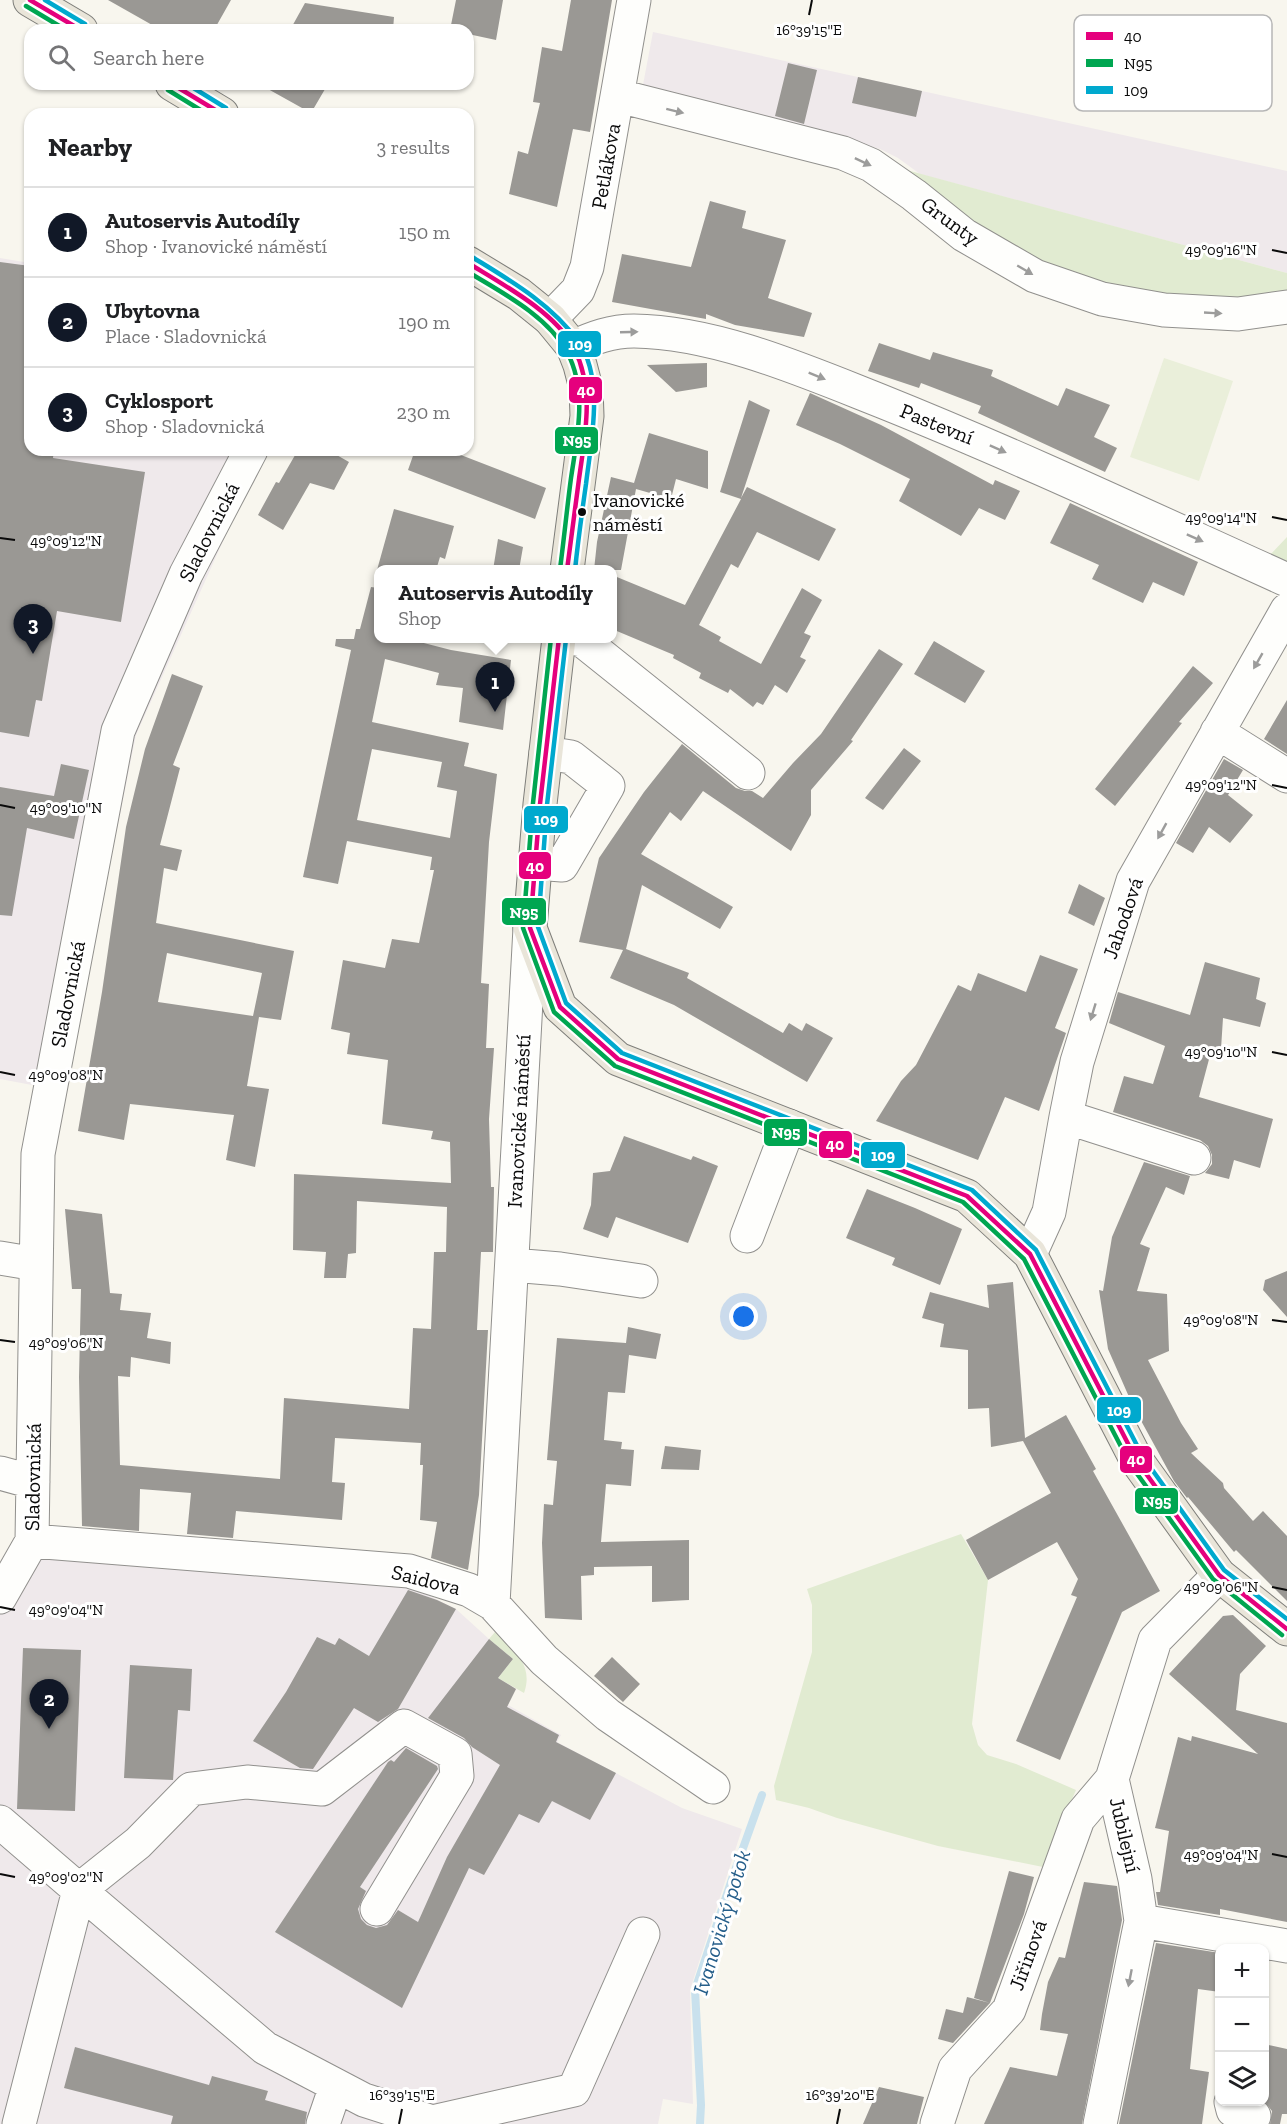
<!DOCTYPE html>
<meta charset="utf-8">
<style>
body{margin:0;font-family:"Zilla Slab",serif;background:#f2f2f2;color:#202124}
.controls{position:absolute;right:18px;bottom:18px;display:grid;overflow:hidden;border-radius:12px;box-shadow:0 2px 4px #0004}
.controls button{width:54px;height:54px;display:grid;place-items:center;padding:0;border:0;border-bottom:2px solid #e0e0e0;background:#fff;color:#202124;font:30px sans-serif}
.you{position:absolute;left:744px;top:1317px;width:21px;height:21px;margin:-15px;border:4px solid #fff;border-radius:50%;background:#1a73e8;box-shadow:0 0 0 9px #1a73e833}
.badge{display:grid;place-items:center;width:39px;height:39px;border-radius:50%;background:#111827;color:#fff;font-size:20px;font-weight:700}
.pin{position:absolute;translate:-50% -50px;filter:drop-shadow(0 2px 3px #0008)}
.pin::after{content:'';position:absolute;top:32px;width:21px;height:18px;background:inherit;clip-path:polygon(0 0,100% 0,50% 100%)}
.popup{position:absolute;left:374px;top:565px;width:243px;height:78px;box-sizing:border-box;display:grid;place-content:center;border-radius:12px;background:#fff;filter:drop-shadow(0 2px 4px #0005);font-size:20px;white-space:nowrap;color:#757577}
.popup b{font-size:22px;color:#202124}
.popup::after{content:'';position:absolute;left:50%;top:100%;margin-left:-12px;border:12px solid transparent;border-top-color:#fff}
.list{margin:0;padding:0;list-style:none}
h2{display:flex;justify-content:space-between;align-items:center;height:78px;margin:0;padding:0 24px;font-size:26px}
h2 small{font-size:20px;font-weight:400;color:#757577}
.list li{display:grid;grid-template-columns:39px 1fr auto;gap:18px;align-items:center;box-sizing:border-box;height:90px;padding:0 24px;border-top:2px solid #e0e0e0}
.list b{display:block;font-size:22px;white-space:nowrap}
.list p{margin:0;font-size:20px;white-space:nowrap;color:#757577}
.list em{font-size:20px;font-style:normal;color:#757577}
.icon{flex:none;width:33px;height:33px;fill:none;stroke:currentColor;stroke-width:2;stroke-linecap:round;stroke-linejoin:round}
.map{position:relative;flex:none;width:1287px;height:2124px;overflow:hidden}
.search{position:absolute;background:#fff;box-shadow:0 2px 4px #0004;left:24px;top:24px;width:450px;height:66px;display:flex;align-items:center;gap:15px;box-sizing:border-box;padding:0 21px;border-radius:18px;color:#757577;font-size:22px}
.panel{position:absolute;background:#fff;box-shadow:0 2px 4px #0004;left:24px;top:108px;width:450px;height:348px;border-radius:18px}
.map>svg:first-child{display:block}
.industrial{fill:#efe9eb}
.green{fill:#e1ebd1}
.pitch{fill:#eaefda}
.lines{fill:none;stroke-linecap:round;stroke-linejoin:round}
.stream{stroke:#c9e1ed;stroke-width:8}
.building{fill:#9a9894;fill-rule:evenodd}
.minor-casing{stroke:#91908d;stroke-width:35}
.major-casing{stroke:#7e7e7a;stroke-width:35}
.minor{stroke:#fefefc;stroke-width:33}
.major{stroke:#e9e5d9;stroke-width:33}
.bus-1-casing{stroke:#fff;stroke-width:9}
.bus-2-casing{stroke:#fff;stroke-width:9}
.bus-3-casing{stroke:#fff;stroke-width:9}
.bus-1{stroke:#e5007d;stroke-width:4.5}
.bus-2{stroke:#00a651;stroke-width:4.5}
.bus-3{stroke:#00a9ce;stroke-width:4.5}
.oneway{fill:#9c9c9b}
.ticks{fill:none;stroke:#0a0a0a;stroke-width:2}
.bus-dot{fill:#0a0a0a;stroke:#fff;stroke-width:2}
.labels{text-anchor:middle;stroke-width:6;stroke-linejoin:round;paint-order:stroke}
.bus-label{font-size:20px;fill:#0a0a0a;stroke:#fff;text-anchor:start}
.street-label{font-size:21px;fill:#0a0a0a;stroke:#fff}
.water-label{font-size:22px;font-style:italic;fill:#255e8a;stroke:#fff}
.key{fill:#fff;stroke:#b6b6b6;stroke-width:1.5}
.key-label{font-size:16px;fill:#0a0a0a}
.ticks-label{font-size:15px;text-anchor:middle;fill:#0a0a0a;stroke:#fff;stroke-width:6;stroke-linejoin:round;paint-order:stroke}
.line-badge{stroke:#fff;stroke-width:2}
.badge-label{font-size:16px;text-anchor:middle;font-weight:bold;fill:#fff}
</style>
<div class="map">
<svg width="1287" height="2124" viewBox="0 0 1287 2124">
<rect width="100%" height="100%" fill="#f8f6ee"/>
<!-- industrial -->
<path class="industrial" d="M653 32 1287 171V273L920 174 898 158 880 149 642 90Z
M0 258 30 263V450H264L136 735 64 1091 0 1079Z
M39 1551 410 1586 456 1609 489 1639 513 1659 498 1678 516 1689 508 1705 561 1735 557 1742 682 1808 742 1829 690 1990 693 2104 663 2099 658 2124H0V1612Z"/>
<!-- green -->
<path class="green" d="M903 169 1287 273V292L1259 297 1190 301 1096 284 1006 247Z
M1287 537V566L1268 557Z
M961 1534 988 1580 972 1724 978 1745 987 1755 1016 1764 1076 1790 1043 1867 938 1846 837 1818 809 1808 776 1800 774 1786 812 1652V1605L807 1589Z
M495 1632C514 1648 534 1666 524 1693L498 1678 513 1659 489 1639Z"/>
<!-- pitch -->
<path class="pitch" d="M1164 358 1233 381 1199 481 1130 457Z"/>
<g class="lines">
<!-- stream -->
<path class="stream" d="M700 2124 701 2105 695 1990 732 1879 762 1795"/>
</g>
<!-- building -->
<path class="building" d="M108 0H231L214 30H161Z
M456 0H503L496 40 468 34V30H450Z
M571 0H612L590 132 573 129 557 207 509 194 518 151 528 154 540 103 533 102 542 47 562 51Z
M305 3 394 17 393 30H290Z
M788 63 817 70 804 124 775 116Z
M858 77 922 91 916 117 852 103Z
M259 84H328L311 113Z
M710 201 746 211 742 228 786 240 768 298 812 313 804 337 735 325 706 314V319L612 302 622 254 691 267Z
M0 262 30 266V450H54L53 458 145 472 121 622 57 611 42 701 36 700 29 737 0 732Z
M879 343 930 360 933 352 993 370 991 376 1058 406 1066 388 1110 405 1094 437 1117 448 1105 472 978 413 981 406 921 383 919 388 868 371Z
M707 363V387L676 392 647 365Z
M810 393 881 425 993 485 995 480 1020 491 1005 520 979 508 961 536 899 501 910 479 840 444 796 425Z
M749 400 770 410 741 498 747 487 836 529 819 561 757 532 738 568 731 564 699 625 721 637 719 641 761 664 802 588 822 600 804 633 811 636 800 657 806 660 787 693 775 685 763 705 757 702 753 707 730 689 728 693 699 678 701 673 673 658 674 655 612 629V575L685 605 741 499 720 492Z
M649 433 708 451V489L676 479 671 499 636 489 621 570H594L597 542 611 477 634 483Z
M298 450H328L349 462 334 490 310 483 283 530 258 515 276 482 279 483Z
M415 450H448L546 488 535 519 408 470Z
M1070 503 1198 562 1184 596 1153 582 1143 603 1092 579 1099 565 1050 543Z
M394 509 454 526 445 559 440 557 436 570H377Z
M498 539 523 547 519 570H493Z
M371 587 378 588V639H417L416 641 451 650 511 660 503 730 459 722 463 688 436 685 439 673 385 659 372 722 469 743 464 766 497 774 489 842 481 983 489 984 486 1048H494L489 1119 491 1187H494L493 1252H481L477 1330H488L479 1495 468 1570 431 1558 437 1522 420 1520 423 1465H420L421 1443 335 1438 332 1482 345 1483 342 1520 236 1511 233 1538 187 1534 191 1493 140 1489 139 1531 82 1526 79 1377 81 1289H72L65 1209 102 1214 110 1293 122 1294 120 1310 151 1313 147 1338 171 1342 170 1364 131 1357 130 1377 118 1376 120 1465 280 1479 284 1398 409 1409 413 1328 431 1329 434 1252H446L447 1207 357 1201 356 1253 348 1254 346 1278H324L326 1252 293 1250 294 1174 451 1183 450 1142 431 1139 433 1131 382 1124 388 1060 347 1054 350 1033 331 1029 343 960 385 968 392 939 419 943 434 870H430L432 857 347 841 338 884 303 877 351 650 335 646 336 639H354L356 629H360ZM372 749 442 762 437 787 457 791 450 838 357 820Z
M934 641 985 671 965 703 914 674Z
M879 649 903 664 851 740 853 741 811 790V815L791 851 703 791 681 821 670 812 641 854 733 907 720 929 642 885 626 949 689 973 687 978 783 1033 789 1023 802 1031 806 1023 833 1038 807 1082 674 1005 610 978 623 950 579 942 599 858 644 792 682 744 736 788 745 791H752L763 798 793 763 821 734Z
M1193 666 1213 683 1179 722 1182 723 1115 806 1095 789Z
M172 674 203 686 173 765 180 768 160 845 182 850 177 871 164 868 156 923 294 951 281 1020 259 1017 247 1086 269 1089 255 1167 226 1160 234 1115 130 1104 124 1140 78 1131 102 992 126 827 145 749ZM167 953 262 973 253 1016 158 1002Z
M1287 700V754L1264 739Z
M904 748 921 761 883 810 865 798Z
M1224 759 1243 770 1228 795 1253 815 1230 843 1209 827 1193 853 1176 843Z
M61 764 89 770 74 839 27 828 12 916 0 915V787L54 796Z
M1079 884 1105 898 1094 926 1068 913Z
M1040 955 1078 969 1055 1028 1066 1033 1039 1111 1005 1097 978 1160 876 1121 901 1081 916 1065 958 985 971 991 978 973 1026 992Z
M1205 962 1260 978 1256 999 1266 1003 1260 1027 1223 1018 1221 1049 1212 1048 1199 1097 1273 1119 1260 1168 1234 1160 1229 1179 1205 1173 1212 1164V1155L1208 1146 1200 1140 1113 1112 1124 1076 1153 1084 1165 1046 1109 1023 1118 992 1190 1015Z
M624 1136 691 1160 693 1156 718 1166 688 1243 616 1217 608 1238 583 1229 591 1205 593 1173 610 1171Z
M1144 1162 1190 1176 1184 1195 1166 1187 1140 1244 1150 1248 1137 1291 1167 1294 1169 1351 1148 1360 1181 1423 1198 1449 1191 1453 1223 1483 1224 1488 1253 1521 1263 1511 1287 1536V1601L1236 1550 1234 1552 1188 1497 1187 1498 1174 1481 1133 1406 1108 1349 1099 1290 1103 1291 1112 1237Z
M867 1189 915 1208 962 1229 940 1285 892 1265 895 1258 846 1238Z
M1287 1271V1317L1263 1290 1265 1280Z
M1013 1282 1025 1438 1066 1415 1096 1469 1093 1471 1160 1591 1122 1612 1060 1760 1016 1741 1077 1597 1071 1595 1078 1579 1057 1542 988 1580 966 1540 1051 1493 1023 1441 991 1447 989 1408 968 1409V1350L940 1347 944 1324 922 1318 930 1292 989 1308 987 1285Z
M628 1327 661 1334 656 1359 629 1355 625 1393 608 1392 604 1440 622 1442 621 1449 634 1450 631 1486 606 1484 601 1542 689 1540V1600L652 1602V1566L594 1567V1575L581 1576 582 1620 545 1618 542 1543 544 1504 553 1505 557 1461 547 1460 557 1338 626 1343Z
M665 1446 701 1450 699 1470 661 1469Z
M408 1590 437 1600 456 1609 398 1709 378 1722 354 1708 313 1769 300 1768 253 1741 286 1692 317 1637 335 1645 339 1638 369 1656Z
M1233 1615 1266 1646 1240 1674 1236 1710 1287 1723V1922L1220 1909V1915L1158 1905 1156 1892H1160L1169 1831 1155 1828 1178 1737 1191 1741 1192 1736 1258 1754 1169 1674 1223 1616Z
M489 1639 513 1659 498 1678 516 1689 507 1707 559 1735 556 1742 616 1773 590 1820 552 1801 539 1823 519 1814 484 1875 469 1868 402 2008 275 1932 388 1762 391 1760 394 1762 406 1748 437 1766 438 1769 360 1887 366 1891 358 1909 361 1919 367 1925 376 1928 387 1925 398 1910 418 1922 447 1857 500 1765 472 1747 464 1738 428 1718Z
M23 1648 81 1650 75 1811 17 1809Z
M612 1657 640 1684 623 1702 594 1676Z
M130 1665 192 1669 190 1711 178 1710 173 1780 124 1778Z
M1009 1871 1034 1877 1024 1914 990 2003 974 1998Z
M1084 1882 1117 1886 1122 1920 1082 2124H984L1010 2067 1057 2076 1068 2034 1040 2030 1042 2014 1048 1982 1059 1957 1065 1958Z
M1156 1943 1220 1953V1992L1198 1989 1190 2069 1209 2072 1202 2124H1119Z
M967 1997 990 2003 953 2043 938 2039 946 2009 963 2013Z
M1264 2044 1287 2049V2114H1282L1280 2124H1270L1272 2111 1264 2101Z
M75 2047 209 2085 212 2076 268 2091 265 2100 307 2112 305 2124H171L173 2116 64 2088Z
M879 2087 924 2097 917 2124H863Z"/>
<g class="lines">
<!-- minor casing -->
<g class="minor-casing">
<path id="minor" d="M619 96 843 153 871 165 914 195 964 235 1035 276 1102 299 1164 310 1238 314 1287 307
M550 319 578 290 587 267 634 0
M573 347C593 338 611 331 634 331 716 332 805 371 881 401 1018 456 1152 519 1287 580
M571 638 582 640 748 773
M1217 732 1287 776
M535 863 562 865 608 786 571 757 546 753
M1066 1117 1194 1158
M747 1236 789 1126
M1030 1254 1049 1212 1066 1117 1077 1062 1133 881 1287 610
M0 1258 36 1264
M512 1265 560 1269 641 1281
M0 1473 33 1482
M32 1541 409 1571 469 1590 493 1604 544 1660 608 1715 713 1787
M0 1597 32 1541 38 1154 118 731 186 574 251 450
M493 1604 530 928
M0 1822 79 1890 138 1843 191 1789 247 1782 322 1789 404 1726 455 1754 457 1776 377 1909
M1141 1921 1287 1946
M1231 2102 1233 2110 1254 2116
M19 2124 79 1890 265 2048 364 2100 432 2122 574 2090 643 1934
M323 2124 336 2086
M937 2124 955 2069 1009 2010 1078 1819 1112 1779
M1100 2124 1141 1921 1135 1879 1112 1779 1155 1640 1219 1575"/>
</g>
<!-- major casing -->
<g class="major-casing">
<path id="major" d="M30 0 81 30
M172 84 222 114
M468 263 519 294 550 319 573 347 580 365 586 388 587 416 567 570
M559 638 540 804 530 928 560 1007 618 1059 967 1196 1030 1254 1137 1461 1219 1575 1287 1629"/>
</g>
<!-- minor -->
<use href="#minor" class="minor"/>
<!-- major -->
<use href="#major" class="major"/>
<!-- bus-1 casing -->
<g class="bus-1-casing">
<path id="bus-1" d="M30 0 81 30
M172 84 222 114
M468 263C502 284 555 312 574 348 595 390 585 435 579 479 575 509 571 539 567 570
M559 638 540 804 530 928 560 1007 618 1059 967 1196 1030 1254 1137 1461 1219 1575 1287 1629"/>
</g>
<!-- bus-2 casing -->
<g class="bus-2-casing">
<path id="bus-2" d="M26 6 66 30
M168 90 207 114
M468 272C501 292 548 316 567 352 588 391 577 437 571 478 567 508 564 539 560 569
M551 638 533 803 523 928 554 1012 615 1066 963 1202 1024 1259 1130 1464 1213 1579 1282 1635"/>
</g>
<!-- bus-3 casing -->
<g class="bus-3-casing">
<path id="bus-3" d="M45 0 85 24
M187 84 226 108
M472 257C511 281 550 303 578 341 605 379 591 441 586 484 582 512 578 541 575 570
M566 639 547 805 538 927 566 1003 622 1053 972 1190 1036 1250 1143 1457 1224 1570 1287 1619"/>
</g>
<!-- bus-1 -->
<use href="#bus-1" class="bus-1"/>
<!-- bus-2 -->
<use href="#bus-2" class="bus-2"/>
<!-- bus-3 -->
<use href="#bus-3" class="bus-3"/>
</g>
<!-- one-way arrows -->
<defs><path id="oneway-solid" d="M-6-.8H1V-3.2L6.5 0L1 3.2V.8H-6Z" transform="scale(1.5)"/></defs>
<g class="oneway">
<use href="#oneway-solid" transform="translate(675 111) rotate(14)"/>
<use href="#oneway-solid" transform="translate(863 162) rotate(25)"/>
<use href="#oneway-solid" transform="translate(1025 270) rotate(30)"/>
<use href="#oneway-solid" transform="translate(1213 313) rotate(3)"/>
<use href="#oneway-solid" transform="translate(629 332) rotate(-2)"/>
<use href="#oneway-solid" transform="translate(817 376) rotate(22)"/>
<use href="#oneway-solid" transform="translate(998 449) rotate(24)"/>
<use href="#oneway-solid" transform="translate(1195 538) rotate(24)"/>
<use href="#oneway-solid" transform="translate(1258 661) rotate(120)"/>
<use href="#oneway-solid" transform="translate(1162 831) rotate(119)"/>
<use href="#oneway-solid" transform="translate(1093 1012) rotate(107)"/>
<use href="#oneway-solid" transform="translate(1130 1978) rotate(101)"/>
</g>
<!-- ticks -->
<path class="ticks" d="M809 15 812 0M1272 250 1287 253M1272 517 1287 520M0 538 15 540M1272 785 1287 788M0 805 15 808M1272 1052 1287 1055M0 1072 15 1075M1272 1320 1287 1322M0 1340 15 1342M1272 1587 1287 1590M0 1607 15 1610M1272 1854 1287 1857M0 1874 15 1877M399 2124 402 2109M837 2124 840 2109"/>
<!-- markers -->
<circle class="bus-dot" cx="582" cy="512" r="5"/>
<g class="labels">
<!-- bus labels -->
<g class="bus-label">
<text x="593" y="507">Ivanovické<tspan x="593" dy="24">náměstí</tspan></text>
</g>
<!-- street labels -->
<g class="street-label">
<text transform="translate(606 166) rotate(-80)" y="7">Petlákova</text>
<text transform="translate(950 221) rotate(36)" y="7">Grunty</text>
<text transform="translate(937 424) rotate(22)" y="7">Pastevní</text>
<text transform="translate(209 532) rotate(-63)" y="7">Sladovnická</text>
<text transform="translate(1123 918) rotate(-71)" y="7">Jahodová</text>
<text transform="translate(68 994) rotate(-79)" y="7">Sladovnická</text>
<text transform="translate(519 1121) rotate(-87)" y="7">Ivanovické náměstí</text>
<text transform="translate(33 1477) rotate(-89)" y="7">Sladovnická</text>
<text transform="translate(426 1580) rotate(14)" y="7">Saidova</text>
<text transform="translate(1125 1835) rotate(77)" y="7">Jubilejní</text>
<text transform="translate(1028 1955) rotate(-70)" y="7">Jiřinová</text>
</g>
<!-- water labels -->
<g class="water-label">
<text transform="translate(721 1922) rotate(-73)" y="8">Ivanovický potok</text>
</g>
</g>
<!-- legend -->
<rect x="1074" y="15" width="198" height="96" rx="9" class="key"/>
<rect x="1086" y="32" width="27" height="8" fill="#e5007d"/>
<rect x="1086" y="59" width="27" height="8" fill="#00a651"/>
<rect x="1086" y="86" width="27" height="8" fill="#00a9ce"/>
<g class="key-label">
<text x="1124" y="42">40</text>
<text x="1124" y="69">N95</text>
<text x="1124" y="96">109</text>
</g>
<g class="ticks-label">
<text x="809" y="35">16°39'15"E</text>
<text x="1221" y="255">49°09'16"N</text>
<text x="1221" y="523">49°09'14"N</text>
<text x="66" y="546">49°09'12"N</text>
<text x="1221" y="790">49°09'12"N</text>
<text x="66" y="813">49°09'10"N</text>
<text x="1221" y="1057">49°09'10"N</text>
<text x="66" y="1080">49°09'08"N</text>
<text x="1221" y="1325">49°09'08"N</text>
<text x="66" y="1348">49°09'06"N</text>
<text x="1221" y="1592">49°09'06"N</text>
<text x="66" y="1615">49°09'04"N</text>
<text x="1221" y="1860">49°09'04"N</text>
<text x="66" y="1882">49°09'02"N</text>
<text x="402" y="2100">16°39'15"E</text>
<text x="840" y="2100">16°39'20"E</text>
</g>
<g class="line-badge">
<rect x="557" y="330" width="45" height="28" rx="6" fill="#00a9ce"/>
<rect x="568" y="376" width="35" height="28" rx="6" fill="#e5007d"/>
<rect x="554" y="426" width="45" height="29" rx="6" fill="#00a651"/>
<rect x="523" y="805" width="46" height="29" rx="6" fill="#00a9ce"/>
<rect x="518" y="851" width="34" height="29" rx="6" fill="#e5007d"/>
<rect x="501" y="897" width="46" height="29" rx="6" fill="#00a651"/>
<rect x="763" y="1118" width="45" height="29" rx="6" fill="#00a651"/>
<rect x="818" y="1130" width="35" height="29" rx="6" fill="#e5007d"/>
<rect x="860" y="1141" width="46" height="28" rx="6" fill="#00a9ce"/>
<rect x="1096" y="1396" width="46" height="28" rx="6" fill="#00a9ce"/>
<rect x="1119" y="1445" width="34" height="29" rx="6" fill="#e5007d"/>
<rect x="1134" y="1487" width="45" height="28" rx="6" fill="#00a651"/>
</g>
<g class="badge-label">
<text x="580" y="350">109</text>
<text x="586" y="396">40</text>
<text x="577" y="446">N95</text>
<text x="546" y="825">109</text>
<text x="535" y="872">40</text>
<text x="524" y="918">N95</text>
<text x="786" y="1138">N95</text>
<text x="835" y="1150">40</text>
<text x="883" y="1161">109</text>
<text x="1119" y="1416">109</text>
<text x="1136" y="1465">40</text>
<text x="1157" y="1507">N95</text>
</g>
</svg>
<div class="controls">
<button>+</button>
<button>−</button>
<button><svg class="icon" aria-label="layers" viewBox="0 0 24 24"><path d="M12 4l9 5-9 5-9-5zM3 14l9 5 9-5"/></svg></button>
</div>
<div class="you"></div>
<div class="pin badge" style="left:495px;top:712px">1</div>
<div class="popup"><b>Autoservis Autodíly</b>Shop</div>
<div class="pin badge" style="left:49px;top:1729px">2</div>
<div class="pin badge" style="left:33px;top:654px">3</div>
<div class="search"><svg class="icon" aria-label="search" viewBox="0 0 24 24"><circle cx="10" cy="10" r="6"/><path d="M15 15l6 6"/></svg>Search here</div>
<section class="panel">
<h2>Nearby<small>3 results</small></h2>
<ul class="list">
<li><span class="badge">1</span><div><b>Autoservis Autodíly</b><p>Shop · Ivanovické náměstí</p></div><em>150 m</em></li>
<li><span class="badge">2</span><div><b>Ubytovna</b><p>Place · Sladovnická</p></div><em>190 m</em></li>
<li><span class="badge">3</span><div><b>Cyklosport</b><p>Shop · Sladovnická</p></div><em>230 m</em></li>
</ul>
</section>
</div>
